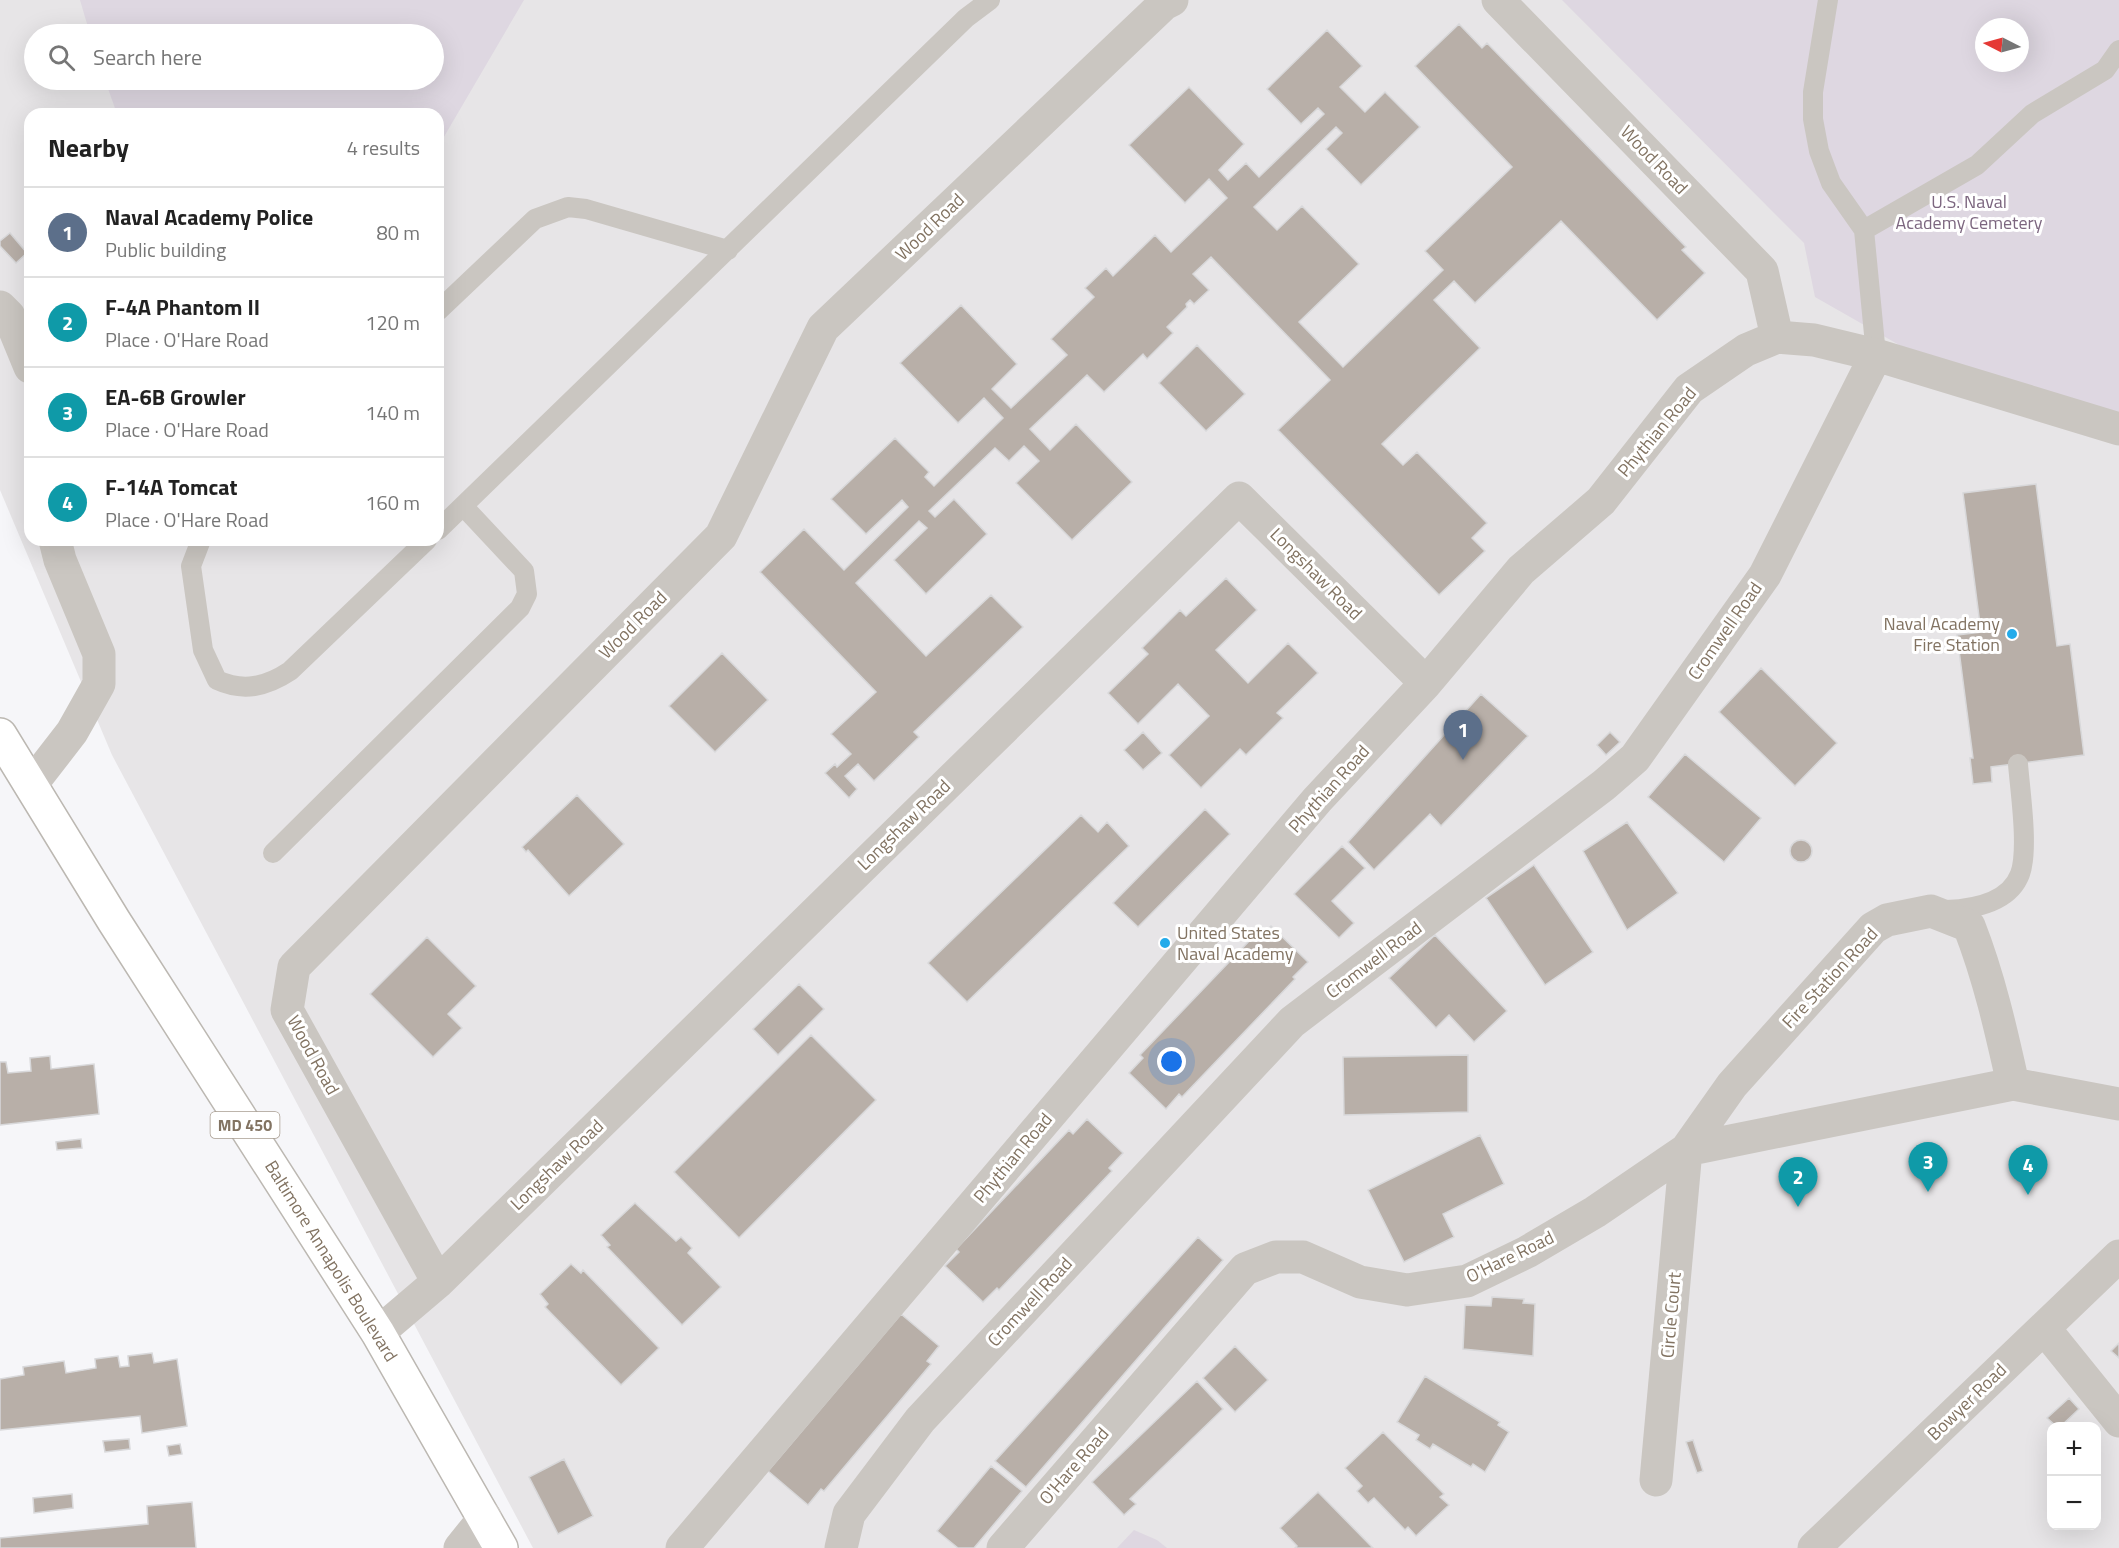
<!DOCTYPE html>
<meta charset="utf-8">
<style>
body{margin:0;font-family:"Titillium Web",sans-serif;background:#f2f2f2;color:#222}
.controls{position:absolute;right:18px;bottom:18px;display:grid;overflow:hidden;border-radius:12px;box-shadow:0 6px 24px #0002}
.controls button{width:54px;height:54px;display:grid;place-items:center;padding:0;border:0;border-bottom:2px solid #e0e0e0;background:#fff;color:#222;font:30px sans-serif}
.compass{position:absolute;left:1975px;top:18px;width:54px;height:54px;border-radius:50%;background:#fff;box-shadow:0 6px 24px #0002;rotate:276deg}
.you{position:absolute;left:1172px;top:1062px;width:21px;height:21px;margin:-15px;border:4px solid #fff;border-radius:50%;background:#1a73e8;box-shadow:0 0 0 9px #1a73e833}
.badge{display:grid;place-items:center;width:39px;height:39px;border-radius:50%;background:#ea580c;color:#fff;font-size:20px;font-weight:700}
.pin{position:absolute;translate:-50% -50px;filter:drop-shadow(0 2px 3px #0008)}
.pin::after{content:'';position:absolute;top:32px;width:21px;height:18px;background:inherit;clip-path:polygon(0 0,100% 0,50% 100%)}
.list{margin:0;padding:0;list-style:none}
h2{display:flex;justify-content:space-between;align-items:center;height:78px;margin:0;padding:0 24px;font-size:26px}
h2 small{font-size:20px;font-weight:400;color:#767676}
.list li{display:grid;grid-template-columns:39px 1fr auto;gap:18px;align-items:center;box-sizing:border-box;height:90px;padding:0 24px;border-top:2px solid #e0e0e0}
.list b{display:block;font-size:22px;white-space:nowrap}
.list p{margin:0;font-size:20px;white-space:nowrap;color:#767676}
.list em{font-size:20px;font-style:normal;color:#767676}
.icon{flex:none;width:33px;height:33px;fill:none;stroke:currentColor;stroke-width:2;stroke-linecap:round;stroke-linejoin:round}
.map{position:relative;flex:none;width:2119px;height:1548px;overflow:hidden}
.search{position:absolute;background:#fff;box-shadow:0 6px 24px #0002;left:24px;top:24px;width:420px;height:66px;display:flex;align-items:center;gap:15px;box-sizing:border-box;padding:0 21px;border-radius:33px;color:#767676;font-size:22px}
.panel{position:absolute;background:#fff;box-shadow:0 6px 24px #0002;left:24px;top:108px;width:420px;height:438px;border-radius:18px}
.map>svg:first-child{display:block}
.built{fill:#e7e5e7;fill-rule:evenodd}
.green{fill:#ded7e1;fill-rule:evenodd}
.building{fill:#b8afa8;stroke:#d8d8da;stroke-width:1.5}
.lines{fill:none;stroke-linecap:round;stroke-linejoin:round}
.primary-casing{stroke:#bcb8b2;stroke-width:36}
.service{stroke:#cac6c1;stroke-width:20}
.minor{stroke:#cac6c1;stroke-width:33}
.primary{stroke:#fff;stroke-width:33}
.poi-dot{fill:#24abea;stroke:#fff;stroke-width:2}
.labels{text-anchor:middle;stroke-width:6;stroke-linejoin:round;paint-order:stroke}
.shield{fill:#fff;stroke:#a89d91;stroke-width:1.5}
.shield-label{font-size:16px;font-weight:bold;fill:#827362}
.street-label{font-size:18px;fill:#827362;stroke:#fff}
.park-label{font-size:18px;fill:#7c667f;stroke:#fff}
.poi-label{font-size:18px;fill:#827362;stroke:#fff;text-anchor:end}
</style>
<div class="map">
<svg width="2119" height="1548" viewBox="0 0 2119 1548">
<rect width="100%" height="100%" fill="#f6f6f9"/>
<!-- built -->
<path class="built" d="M0 0H2119V1548H533L112 755 0 490ZM1984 27H2020V63H1984ZM34 34H434V80H34ZM30 114H438V540H30ZM2052 1426H2096V1526H2052Z"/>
<!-- green -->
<path class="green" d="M80 0H524L438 147V114H117L105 80H434V34H90Z
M1562 0H2119V415L1908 350 1815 297 1804 243ZM1984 27H2020V63H1984Z
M1134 1530 1157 1540 1167 1548H1117Z"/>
<!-- building -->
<path class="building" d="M1459 24 1482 48 1487 43 1686 247 1682 250 1705 273 1657 320 1561 221 1475 303 1454 281 1434 300 1480 348 1382 444 1403 465 1417 452 1487 523 1472 538 1485 551 1439 595 1278 430 1330 380 1211 257 1193 274 1209 290 1194 304 1190 300 1186 304 1187 307 1167 327 1173 333 1147 359 1143 354 1104 392 1087 375 1030 429 1050 450 1076 424 1132 482 1072 540 1016 483 1039 461 1024 446 1009 461 995 448 929 511 935 517 954 499 987 534 926 594 894 560 927 528 919 521 856 583 926 656 991 595 1023 627 914 732 919 737 874 781 858 764 845 776 857 789 849 798 825 773 835 764 837 767 851 754 831 734 876 692 760 572 804 529 844 570 908 507 902 500 866 534 831 499 895 438 929 472 925 477 934 486 1003 418 984 398 958 423 900 363 961 305 1017 364 992 389 1011 408 1067 355 1051 339 1094 297 1085 288 1106 268 1113 276 1155 235 1171 252 1227 198 1209 179 1185 203 1129 145 1189 87 1244 144 1219 170 1228 180 1246 163 1259 177 1324 114 1318 108 1301 124 1267 89 1327 30 1362 66 1340 87 1365 112 1385 92 1420 127 1361 185 1326 149 1342 133 1336 127 1254 207 1277 230 1302 206 1359 264 1299 322 1343 367 1443 270 1425 251 1512 167 1415 66Z
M10 233 27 253 16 263 0 246V241Z
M1197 345 1245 394 1206 431 1159 383Z
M2036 484 2057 646 2070 644 2084 755 1991 767 1992 782 1973 784 1970 758H1973L1957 635 1981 632 1963 493Z
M1226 578 1257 610 1216 650 1248 683 1288 643 1318 673 1277 713 1283 718 1246 755 1240 749 1201 788 1169 755 1209 716 1178 684 1138 724 1108 693 1148 654 1142 648 1180 610 1186 616Z
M722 653 768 700 715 752 669 706Z
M1761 668 1837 743 1795 786 1719 712Z
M1481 694 1528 736 1441 826 1430 814 1374 870 1348 842Z
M1143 732 1162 753 1143 770 1124 750Z
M1610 732 1620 742 1606 755 1597 745Z
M1685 754 1761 818 1724 862 1648 797Z
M577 795 624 844 569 896 528 850 526 852 522 847Z
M1205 809 1230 834 1138 927 1113 903Z
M1081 815 1098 832 1107 822 1129 846 967 1002 928 963Z
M1627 822 1678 893 1627 930 1583 851Z
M1790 851a11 11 0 1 1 22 0a11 11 0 1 1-22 0Z
M1342 846 1365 868 1332 901 1354 923 1339 938 1294 894Z
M1534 865 1593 952 1545 985 1486 898Z
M1271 926 1308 962 1293 977 1295 979 1182 1097 1179 1094 1166 1109 1129 1073 1143 1058 1140 1055 1187 1006 1252 938 1256 941Z
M1435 935 1507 1011 1474 1042 1449 1015 1436 1028 1389 978Z
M427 937 476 986 448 1014 462 1028 433 1057 370 994Z
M799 984 824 1009 778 1055 753 1029Z
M811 1035 876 1100 739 1238 674 1172Z
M1468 1055V1112L1344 1115 1343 1057Z
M50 1056 51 1069 94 1064 99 1114 0 1125V1062H6L8 1073 31 1071 30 1058Z
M1087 1119 1123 1153 1109 1168 1112 1171 999 1290 997 1288 983 1302 945 1266 959 1252 956 1249 1069 1130 1073 1134Z
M1480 1135 1504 1184 1443 1214 1454 1237 1404 1262 1368 1190Z
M81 1139 82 1148 57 1150 56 1142Z
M635 1203 676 1241 681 1237 692 1248 688 1253 721 1287 682 1325 607 1247 610 1245 601 1235Z
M1198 1237 1223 1260 1026 1487 995 1461Z
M571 1264 581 1273 583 1270 659 1348 621 1385 545 1307 548 1304 540 1294Z
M1492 1297 1524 1299 1523 1303 1535 1304 1533 1356 1463 1349 1465 1305 1491 1306Z
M901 1314 939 1346 927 1361 931 1364 824 1491 821 1489 808 1505 768 1471Z
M2119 1343V1358L2111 1351Z
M1235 1346 1268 1380 1235 1412 1203 1378Z
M152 1353 154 1363 177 1359 187 1426 142 1433 140 1416 0 1430V1379L24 1375 23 1367 64 1361 66 1373 96 1368 95 1359 118 1356 120 1367 129 1366 128 1356Z
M1425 1376 1500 1422 1498 1425 1509 1432 1485 1472 1473 1464 1471 1467 1433 1444 1430 1449 1416 1440 1419 1435 1397 1422Z
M1197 1381 1223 1409 1130 1499 1136 1504 1124 1515 1092 1482Z
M2069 1398 2079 1409 2061 1426H2056L2047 1418Z
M1383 1432 1444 1494 1440 1497 1449 1505 1416 1536 1408 1527 1405 1530 1374 1498 1368 1503 1357 1491 1362 1486 1345 1468Z
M129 1439 130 1449 105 1452 103 1441Z
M1693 1440 1703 1471 1697 1473 1686 1442Z
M180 1444 182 1454 169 1456 167 1446Z
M564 1459 593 1516 558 1534 529 1477Z
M991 1466 1022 1491 974 1548H958L937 1531Z
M1318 1492 1373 1548H1295L1297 1546 1280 1528Z
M72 1494 73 1508 34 1513 33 1498Z
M192 1502 196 1548H0V1538L148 1524 147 1506Z"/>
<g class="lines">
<!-- primary casing -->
<g class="primary-casing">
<path id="primary" d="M0 735 114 921 378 1333 501 1548"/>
</g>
<!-- service -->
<path class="service" d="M1828 0 1813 92V119L1819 151 1831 183 1864 230 1876 355
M1864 230 1977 165 2032 114 2105 70 2119 50
M438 311 535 219 568 207 586 209 728 250
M438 530 966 18 990 0
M201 540 191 566 203 650 217 680C243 692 266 687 290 671L427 540
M273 853 520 608 527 594 524 571 463 506
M1946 910C1972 909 2009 903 2020 874 2029 850 2020 790 2018 764"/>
<!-- minor -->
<path class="minor" d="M1498 0 1762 271 1777 337
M0 307 9 316 30 367
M31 785 72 732 99 684V654L60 560 55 540
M438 1282 287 1010 294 967 721 536 823 328 1164 4 1172 0
M2044 1328 2119 1421
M378 1333 438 1282 1239 498 1426 683
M1656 1480 1686 1150 1732 1085 1873 928 1887 920 1931 911 1969 926C1989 977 2001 1030 2013 1084
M460 1548 485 1517
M682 1548 1317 800 1426 683 1521 570 1601 501 1689 389 1746 350 1777 337 1814 340 1876 355 2119 429
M841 1548 849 1514 920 1420 1292 1022 1604 785 1635 758 1765 575 1876 355
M1003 1548 1245 1269 1276 1257H1303L1360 1282 1407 1290 1467 1281 1527 1252 1595 1212 1686 1150 2013 1084 2119 1104
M1814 1548 2119 1256"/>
<!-- primary -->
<use href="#primary" class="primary"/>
</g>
<!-- markers -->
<g class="poi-dot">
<circle cx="2012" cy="634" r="6"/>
<circle cx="1165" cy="943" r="6"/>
</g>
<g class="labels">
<!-- shield labels -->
<rect class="shield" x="210.5" y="1112" width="69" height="26" rx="4.5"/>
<g class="shield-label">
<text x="245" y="1131">MD 450</text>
</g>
<!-- street labels -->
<g class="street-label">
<text transform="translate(1654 160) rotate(46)" y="6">Wood Road</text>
<text transform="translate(930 227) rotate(-44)" y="6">Wood Road</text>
<text transform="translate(1657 432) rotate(-50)" y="6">Phythian Road</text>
<text transform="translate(1316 574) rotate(45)" y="6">Longshaw Road</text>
<text transform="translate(633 625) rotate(-45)" y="6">Wood Road</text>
<text transform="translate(1725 631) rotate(-55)" y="6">Cromwell Road</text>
<text transform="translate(1329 789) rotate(-48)" y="6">Phythian Road</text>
<text transform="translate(904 825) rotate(-44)" y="6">Longshaw Road</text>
<text transform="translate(1374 960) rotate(-37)" y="6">Cromwell Road</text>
<text transform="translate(1830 978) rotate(-47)" y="6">Fire Station Road</text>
<text transform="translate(313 1055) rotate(61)" y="6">Wood Road</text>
<text transform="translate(1013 1158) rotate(-50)" y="6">Phythian Road</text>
<text transform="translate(557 1165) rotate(-44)" y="6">Longshaw Road</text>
<text transform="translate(1510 1257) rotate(-26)" y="6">O'Hare Road</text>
<text transform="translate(331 1261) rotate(58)" y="6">Baltimore Annapolis Boulevard</text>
<text transform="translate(1030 1302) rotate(-47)" y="6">Cromwell Road</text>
<text transform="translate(1671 1315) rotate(-85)" y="6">Circle Court</text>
<text transform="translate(1967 1402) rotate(-44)" y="6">Bowyer Road</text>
<text transform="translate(1074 1466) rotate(-49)" y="6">O'Hare Road</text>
</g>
<!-- park labels -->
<g class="park-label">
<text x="1969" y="208">U.S. Naval<tspan x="1969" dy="21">Academy Cemetery</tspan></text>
</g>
<!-- poi labels -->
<g class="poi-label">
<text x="2000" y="630">Naval Academy<tspan x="2000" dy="21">Fire Station</tspan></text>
<text x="1177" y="939" text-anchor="start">United States<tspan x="1177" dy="21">Naval Academy</tspan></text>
</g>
</g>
</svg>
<div class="controls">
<button>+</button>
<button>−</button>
</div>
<svg class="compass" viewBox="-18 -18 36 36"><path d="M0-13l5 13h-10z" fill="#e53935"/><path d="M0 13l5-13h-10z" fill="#767676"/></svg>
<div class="you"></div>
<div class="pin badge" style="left:1463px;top:760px;background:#5c6f8a">1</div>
<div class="pin badge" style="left:1798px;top:1207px;background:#0f9aa8">2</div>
<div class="pin badge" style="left:1928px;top:1192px;background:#0f9aa8">3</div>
<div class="pin badge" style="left:2028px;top:1195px;background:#0f9aa8">4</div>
<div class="search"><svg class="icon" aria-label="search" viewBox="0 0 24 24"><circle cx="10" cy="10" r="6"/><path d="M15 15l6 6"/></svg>Search here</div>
<section class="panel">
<h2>Nearby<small>4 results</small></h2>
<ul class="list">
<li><span class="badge" style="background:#5c6f8a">1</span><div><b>Naval Academy Police</b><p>Public building</p></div><em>80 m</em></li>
<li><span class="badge" style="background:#0f9aa8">2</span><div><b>F-4A Phantom II</b><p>Place · O'Hare Road</p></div><em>120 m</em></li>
<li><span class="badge" style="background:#0f9aa8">3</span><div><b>EA-6B Growler</b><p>Place · O'Hare Road</p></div><em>140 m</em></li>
<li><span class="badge" style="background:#0f9aa8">4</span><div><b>F-14A Tomcat</b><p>Place · O'Hare Road</p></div><em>160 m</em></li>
</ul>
</section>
</div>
